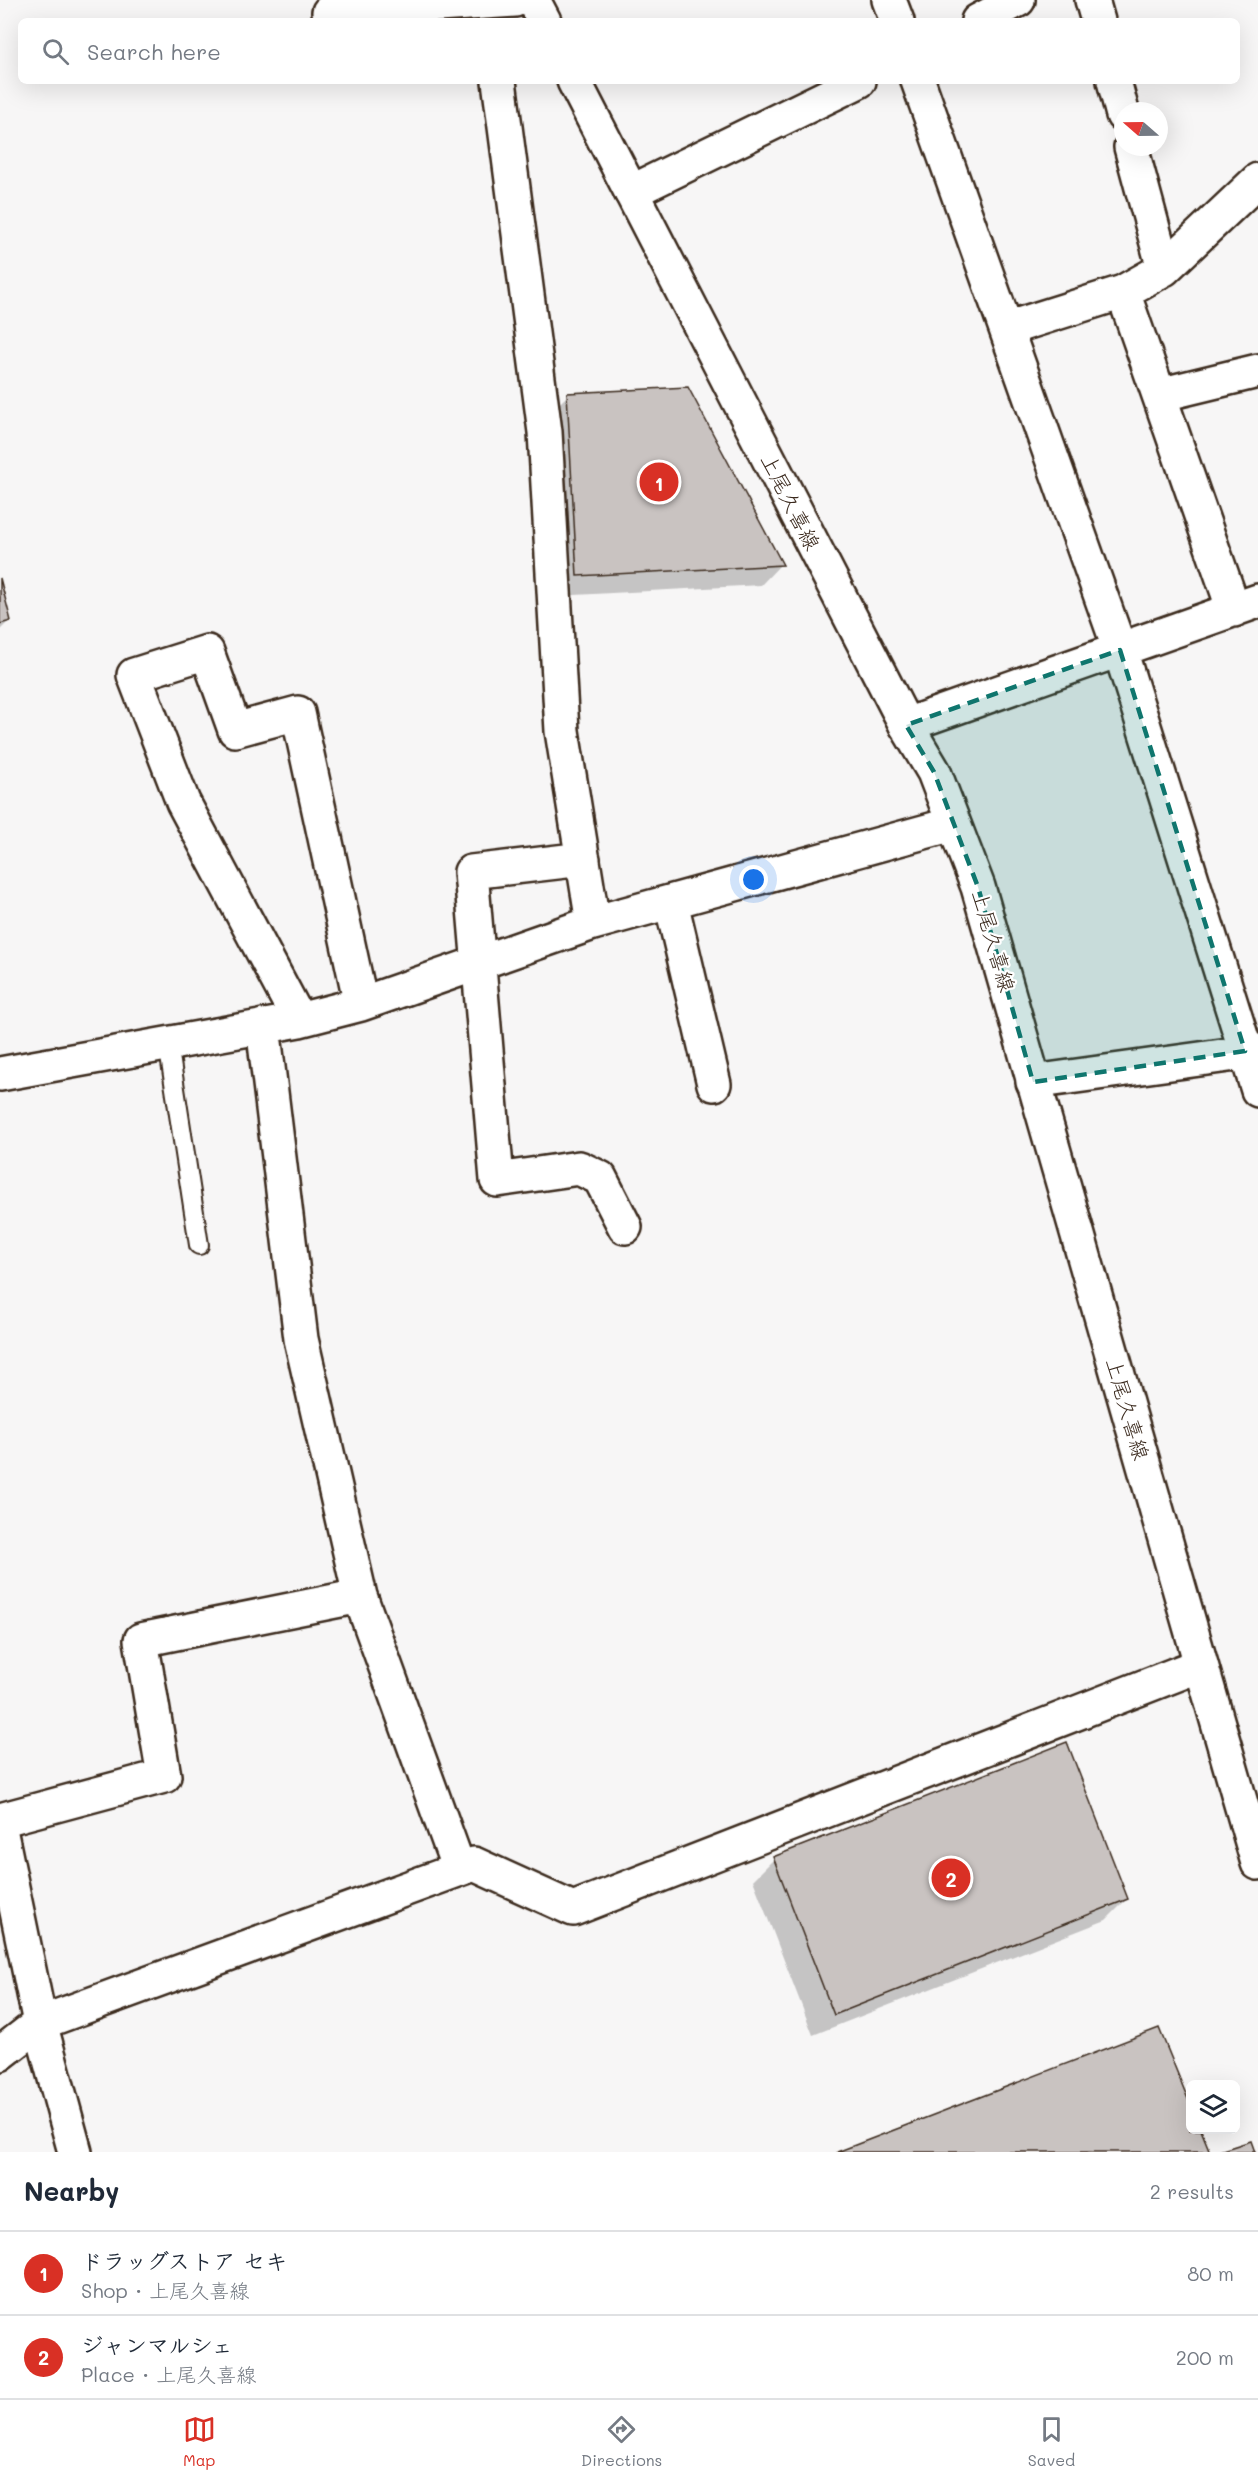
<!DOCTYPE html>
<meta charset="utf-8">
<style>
body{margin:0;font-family:Mali,"Klee One",sans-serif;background:#f6f6f7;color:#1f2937}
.controls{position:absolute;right:18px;bottom:18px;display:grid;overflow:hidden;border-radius:9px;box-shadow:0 6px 24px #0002}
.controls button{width:54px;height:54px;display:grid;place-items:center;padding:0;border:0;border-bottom:2px solid #e0e1e3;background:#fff;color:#1f2937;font:30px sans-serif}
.compass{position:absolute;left:1114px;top:102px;width:54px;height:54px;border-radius:50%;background:#fff;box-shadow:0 6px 24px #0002;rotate:290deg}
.you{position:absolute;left:754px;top:880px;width:21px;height:21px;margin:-15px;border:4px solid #fff;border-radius:50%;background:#1a73e8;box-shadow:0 0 0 9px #1a73e833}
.badge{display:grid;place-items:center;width:39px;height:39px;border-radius:50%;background:#d93025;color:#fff;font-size:20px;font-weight:700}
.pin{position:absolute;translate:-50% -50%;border:3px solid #fff;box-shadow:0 2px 6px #0006}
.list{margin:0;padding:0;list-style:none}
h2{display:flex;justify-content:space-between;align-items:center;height:78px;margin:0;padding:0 24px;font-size:26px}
h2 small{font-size:20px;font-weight:400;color:#747a83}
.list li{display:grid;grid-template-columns:39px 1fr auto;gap:18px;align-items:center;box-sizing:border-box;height:84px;padding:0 24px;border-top:2px solid #e0e1e3}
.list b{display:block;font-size:22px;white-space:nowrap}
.list p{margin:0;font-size:20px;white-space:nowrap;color:#747a83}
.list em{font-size:20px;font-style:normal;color:#747a83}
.icon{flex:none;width:33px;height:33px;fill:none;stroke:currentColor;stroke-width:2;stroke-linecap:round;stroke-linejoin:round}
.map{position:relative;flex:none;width:1258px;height:2152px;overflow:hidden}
.search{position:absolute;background:#fff;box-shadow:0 6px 24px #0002;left:18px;right:18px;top:18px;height:66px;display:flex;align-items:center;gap:15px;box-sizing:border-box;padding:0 21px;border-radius:9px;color:#747a83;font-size:22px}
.sheet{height:246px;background:#fff}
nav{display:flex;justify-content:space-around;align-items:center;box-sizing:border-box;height:84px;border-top:2px solid #e0e1e3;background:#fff;font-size:16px;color:#747a83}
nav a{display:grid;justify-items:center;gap:3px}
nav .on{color:#d93025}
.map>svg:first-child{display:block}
.shadow{fill:#0003}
.building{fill:#c9c3c1;stroke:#3b2a1e;stroke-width:1.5}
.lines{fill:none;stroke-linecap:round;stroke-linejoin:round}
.lane-casing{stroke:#3b2a1e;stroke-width:22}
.street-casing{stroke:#3b2a1e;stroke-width:38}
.secondary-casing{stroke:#3b2a1e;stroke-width:38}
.primary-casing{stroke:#3b2a1e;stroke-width:38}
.lane{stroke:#fff;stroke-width:18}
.street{stroke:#fff;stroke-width:33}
.secondary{stroke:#fff;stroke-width:33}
.primary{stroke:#fff;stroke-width:33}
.marked{fill:#0f766e;fill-opacity:0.2;stroke:#0f766e;stroke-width:4.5;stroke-dasharray:12 8;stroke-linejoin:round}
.labels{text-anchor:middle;stroke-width:4.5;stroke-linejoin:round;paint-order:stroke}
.street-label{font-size:21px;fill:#3b2a1e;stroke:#fff}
</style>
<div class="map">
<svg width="1258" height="2152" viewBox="0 0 1258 2152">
<rect width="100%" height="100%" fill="#f7f6f6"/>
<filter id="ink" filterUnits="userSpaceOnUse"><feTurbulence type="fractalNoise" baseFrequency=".0167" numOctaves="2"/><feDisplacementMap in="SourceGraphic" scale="12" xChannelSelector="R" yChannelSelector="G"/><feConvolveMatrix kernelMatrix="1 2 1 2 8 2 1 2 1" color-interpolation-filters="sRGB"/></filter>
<g filter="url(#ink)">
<!-- shadow -->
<path class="shadow" d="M568 395 781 564 761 585 556 596 547 416Z
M0 584 9 621 0 630Z
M774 1859 1127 1899 1106 1920 813 2035 753 1880Z"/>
<!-- building -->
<path class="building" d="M688 387 783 565 577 576 567 393Z
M0 578 11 621 0 624Z
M1067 1742 1128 1899 834 2015 773 1857Z
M1159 2028 1190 2104V2130H1201L1210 2152H837Z
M1251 2141 1255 2152H1216Z"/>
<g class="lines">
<!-- lane casing -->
<g class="lane-casing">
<path id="lane" d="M168 1043 199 1245"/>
</g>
<!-- street casing -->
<g class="street-casing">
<path id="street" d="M889 0 897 21
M1092 0 1098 21
M329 12 515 0
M978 21 1018 0
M499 81 545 432 562 731 593 923
M918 81 1120 650 1258 1090
M1114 81 1123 115
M1131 147 1164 269
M631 192 859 81
M1123 292 1234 610
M1006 329 1123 292 1164 269 1258 180
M1159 395 1258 371
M906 725 1258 601
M583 859 471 872 497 1180 579 1168 600 1178 625 1227
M671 902 714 1084
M299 1020 183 802 134 675 207 652 235 730 298 713 361 1004
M263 1026 301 1339 360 1596 459 1869
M0 1074 299 1020 361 1004 593 923 953 824
M1033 1082 1258 1051
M0 1820 164 1776 141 1640 360 1596
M0 2054 40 2023 474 1864 573 1909 1200 1665"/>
</g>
<!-- secondary casing -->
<g class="secondary-casing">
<path id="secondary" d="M0 1829 40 2023 75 2152"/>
</g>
<!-- primary casing -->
<g class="primary-casing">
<path id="primary" d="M533 0 544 21
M574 81 906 725 934 772 978 887 1258 1863"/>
</g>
<!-- lane -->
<use href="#lane" class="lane"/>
<!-- street -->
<use href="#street" class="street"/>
<!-- secondary -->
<use href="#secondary" class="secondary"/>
<!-- primary -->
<use href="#primary" class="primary"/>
</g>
</g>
<!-- marked area -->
<path class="marked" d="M1120 650 1245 1051 1033 1082 978 887 934 772 906 725Z"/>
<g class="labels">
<!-- street labels -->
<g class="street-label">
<text transform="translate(790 502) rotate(63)" y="7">上尾久喜線</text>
<text transform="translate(993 941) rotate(74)" y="7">上尾久喜線</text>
<text transform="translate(1127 1409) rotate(74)" y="7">上尾久喜線</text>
</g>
</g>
</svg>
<div class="controls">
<button><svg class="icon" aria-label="layers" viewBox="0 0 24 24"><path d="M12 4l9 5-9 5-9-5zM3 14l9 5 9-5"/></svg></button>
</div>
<svg class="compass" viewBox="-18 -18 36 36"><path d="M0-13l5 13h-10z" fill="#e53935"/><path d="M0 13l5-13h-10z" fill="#747a83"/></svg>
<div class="you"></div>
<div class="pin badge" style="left:659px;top:482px">1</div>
<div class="pin badge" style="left:951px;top:1878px">2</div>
<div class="search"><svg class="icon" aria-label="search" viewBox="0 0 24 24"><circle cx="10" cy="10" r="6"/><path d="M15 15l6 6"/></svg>Search here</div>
</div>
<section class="sheet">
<h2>Nearby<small>2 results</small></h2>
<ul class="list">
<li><span class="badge">1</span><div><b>ドラッグストア セキ</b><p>Shop · 上尾久喜線</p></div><em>80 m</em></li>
<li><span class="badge">2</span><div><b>ジャンマルシェ</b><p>Place · 上尾久喜線</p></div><em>200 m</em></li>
</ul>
</section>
<nav>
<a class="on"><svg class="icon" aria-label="map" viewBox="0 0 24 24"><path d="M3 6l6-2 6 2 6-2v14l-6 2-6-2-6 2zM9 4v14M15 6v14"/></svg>Map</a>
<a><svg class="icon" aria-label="directions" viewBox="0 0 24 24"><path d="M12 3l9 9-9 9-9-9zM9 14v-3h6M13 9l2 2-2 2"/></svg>Directions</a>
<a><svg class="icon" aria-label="saved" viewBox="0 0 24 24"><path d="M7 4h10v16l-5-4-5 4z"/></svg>Saved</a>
</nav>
